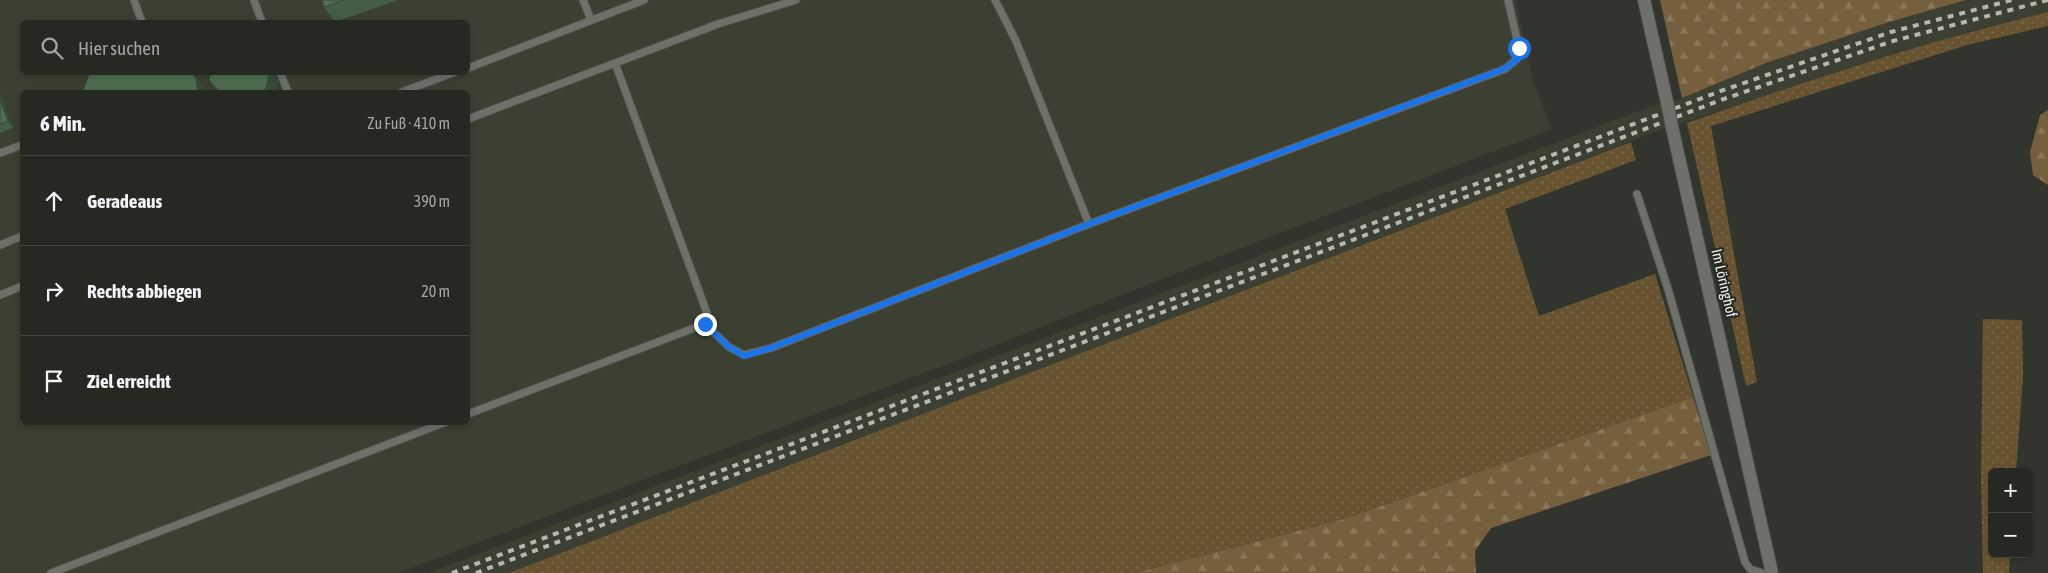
<!DOCTYPE html>
<html lang="de">
<meta charset="utf-8">
<style>
body{margin:0;font-family:"Asap Condensed",sans-serif;background:#32342f;color:#f1f3f6}
.controls{position:absolute;right:15px;bottom:15px;display:grid;overflow:hidden;border-radius:8px;box-shadow:0 2px 8px #0003}
.controls button{width:45px;height:45px;display:grid;place-items:center;padding:0;border:0;border-bottom:1px solid #424440;background:#262822;color:#f1f3f6;font:25px sans-serif}
.stop{position:absolute;width:15px;height:15px;margin:-11px;border:4px solid #1a73e8;border-radius:50%;background:#fff}
.stop.end{background:#1a73e8;border-color:#fff;box-shadow:0 1px 5px #0008}
.list{margin:0;padding:0;list-style:none}
h2{display:flex;justify-content:space-between;align-items:center;height:65px;margin:0;padding:0 20px;font-size:21px}
h2 small{font-size:16px;font-weight:400;color:#a4a6a5}
.list li{display:grid;grid-template-columns:32px 1fr auto;gap:15px;align-items:center;box-sizing:border-box;height:90px;padding:0 20px;border-top:1px solid #424440}
.list b{display:block;font-size:19px;white-space:nowrap}
.list em{font-size:16px;font-style:normal;color:#a4a6a5}
.icon{flex:none;width:28px;height:28px;fill:none;stroke:currentColor;stroke-width:2;stroke-linecap:round;stroke-linejoin:round}
.map{position:relative;flex:none;width:2048px;height:573px;overflow:hidden}
.search{position:absolute;background:#262822;box-shadow:0 2px 8px #0003;left:20px;top:20px;width:450px;height:55px;display:flex;align-items:center;gap:12px;box-sizing:border-box;padding:0 18px;border-radius:8px;color:#a4a6a5;font-size:19px}
.panel{position:absolute;background:#262822;box-shadow:0 2px 8px #0003;left:20px;top:90px;width:450px;height:335px;border-radius:8px}
.map>svg:first-child{display:block}
.built{fill:#3b4032;fill-rule:evenodd}
.grass{fill:url(#grass-dots)}
.forest{fill:url(#forest-firs)}
.lines{fill:none;stroke-linecap:round;stroke-linejoin:round}
.lane-casing{stroke:#52544e;stroke-width:9}
.secondary-casing{stroke:#52544e;stroke-width:14}
.lane{stroke:#6e7169;stroke-width:7}
.secondary{stroke:#6e7169;stroke-width:12}
.rail{stroke:#b5b7b1;stroke-width:4;stroke-dasharray:6 6;stroke-linecap:butt}
.secondary-bridge-casing{stroke:#52544e;stroke-width:14;stroke-linecap:butt}
.secondary-bridge{stroke:#6e7169;stroke-width:12}
.wall{fill:#445e46}
.shaded-wall{fill:#374c39}
.building{fill:#4f6d51;stroke:#374c39}
.route{stroke:#1a73e8;stroke-width:6}
.labels{text-anchor:middle;stroke-width:4.5;stroke-linejoin:round;paint-order:stroke}
.street-label{font-size:15px;fill:#f0f2ed;stroke:#282b24}
</style>
<div class="map">
<svg width="2048" height="573" viewBox="0 0 2048 573">
<defs>
<pattern id="grass-dots" width="8" height="8" patternUnits="userSpaceOnUse" patternTransform="scale(1.25)"><rect width="8" height="8" fill="#685331"/><path d="M2 2h.1M6 6h.1" fill="none" stroke="#7e6c4f" stroke-width="1.8" stroke-linecap="round"/></pattern>
<pattern id="forest-firs" width="22" height="20" patternUnits="userSpaceOnUse" patternTransform="scale(1.25)"><rect width="22" height="20" fill="#755f3d"/><path d="M5 1l3.5 6h-7zM16 11l3.5 6h-7z" fill="#897659"/></pattern>
</defs>
<rect width="100%" height="100%" fill="#32352d"/>
<!-- built -->
<path class="built" d="M0 0H1515L1534 83 1552 129 1205 262 984 350 398 573H0ZM22 22H468V72H22ZM22 92H468V422H22Z
M1966 0H2048V12L1970 31 1657 131 1208 306 509 573H428L1652 106 1682 98 1766 63 1889 22Z"/>
<!-- grass -->
<path class="grass" d="M2048 12V26L1967 45 1711 126 1757 382 1746 386 1687 123C1806 81 1926 41 2048 12Z
M1631 142 1636 160 1505 209 1539 316 1655 274 1693 397 1344 519 1135 573H509Z
M1983 319 2022 320 2023 377 2016 472H1992V554H2010L2009 573H1983L1981 479Z"/>
<!-- forest -->
<path class="forest" d="M1660 0H1966L1889 22 1766 63 1682 98Z
M2048 110V185L2033 175 2030 152 2040 115Z
M1693 397 1711 455 1491 528 1475 551 1476 573H1135L1344 519Z"/>
<g class="lines">
<!-- lane casing -->
<g class="lane-casing">
<path id="lane" d="M134 0 142 22
M254 0 262 22
M583 0 591 20
M995 0 1016 41 1089 224
M468 68 644 0
M280 72 288 92
M402 92 455 72
M468 119 718 24 796 0
M0 153 22 145
M1637 194 1668 289 1745 562 1750 569 1762 573
M0 245 22 236
M0 295 22 286
M705 324 729 347 744 355 771 348 1089 224 1505 69 1517 59 1519 48 1508 0
M468 414 705 324 707 313 615 63
M51 573 446 422"/>
</g>
<!-- secondary casing -->
<g class="secondary-casing">
<path id="secondary" d="M1644 0 1667 102
M1672 127 1772 573"/>
</g>
<!-- lane -->
<use href="#lane" class="lane"/>
<!-- secondary -->
<use href="#secondary" class="secondary"/>
<!-- rail -->
<path class="rail" d="M452 573 1718 92 1891 32 2012 0
M476 573 1721 100 1893 41 2048 0"/>
<!-- secondary-bridge casing -->
<g class="secondary-bridge-casing">
<path id="secondary-bridge" d="M1667 102 1672 127"/>
</g>
<!-- secondary-bridge -->
<use href="#secondary-bridge" class="secondary-bridge"/>
</g>
<!-- wall -->
<path class="wall" d="M322 0H398L335 22 324 7Z
M211 72H275L278 82 275 92H218L209 80Z
M0 93 13 128 0 133Z"/>
<!-- shaded-wall -->
<path class="shaded-wall" d="M192 72H194L197 78 206 92H198Z
M269 72H275L278 82 275 92H269L266 88Z
M0 93 13 128 8 121 0 100Z"/>
<!-- building -->
<path class="building" d="M322 0H344L324 7Z
M90 72H192L196 79 198 92H84V88Z
M211 72H269L266 88 260 92H220L209 80Z
M0 100 8 121 0 124Z
M22 186V195L19 187Z"/>
<g class="lines">
<!-- route -->
<path class="route" d="M705 324 729 347 744 356 771 348 1089 224 1504 69 1518 59 1519 48"/>
</g>
<g class="labels">
<!-- street labels -->
<g class="street-label">
<text transform="translate(1724 283) rotate(77)" y="5">Im Löringhof</text>
</g>
</g>
</svg>
<div class="controls">
<button>+</button>
<button>−</button>
</div>
<div class="stop" style="left:1519px;top:48px"></div>
<div class="stop end" style="left:705px;top:324px"></div>
<div class="search"><svg class="icon" aria-label="search" viewBox="0 0 24 24"><circle cx="10" cy="10" r="6"/><path d="M15 15l6 6"/></svg>Hier suchen</div>
<section class="panel">
<h2>6 Min.<small>Zu Fuß · 410 m</small></h2>
<ul class="list">
<li><svg class="icon" aria-label="ahead" viewBox="0 0 24 24"><path d="M12 20V5M6 11l6-6 6 6"/></svg><div><b>Geradeaus</b></div><em>390 m</em></li>
<li><svg class="icon" aria-label="right" viewBox="0 0 24 24"><path d="M7 20v-9h11M14 6l5 5-5 5"/></svg><div><b>Rechts abbiegen</b></div><em>20 m</em></li>
<li><svg class="icon" aria-label="arrive" viewBox="0 0 24 24"><path d="M6 21V4h12l-3 4 3 4H6"/></svg><div><b>Ziel erreicht</b></div></li>
</ul>
</section>
</div>
